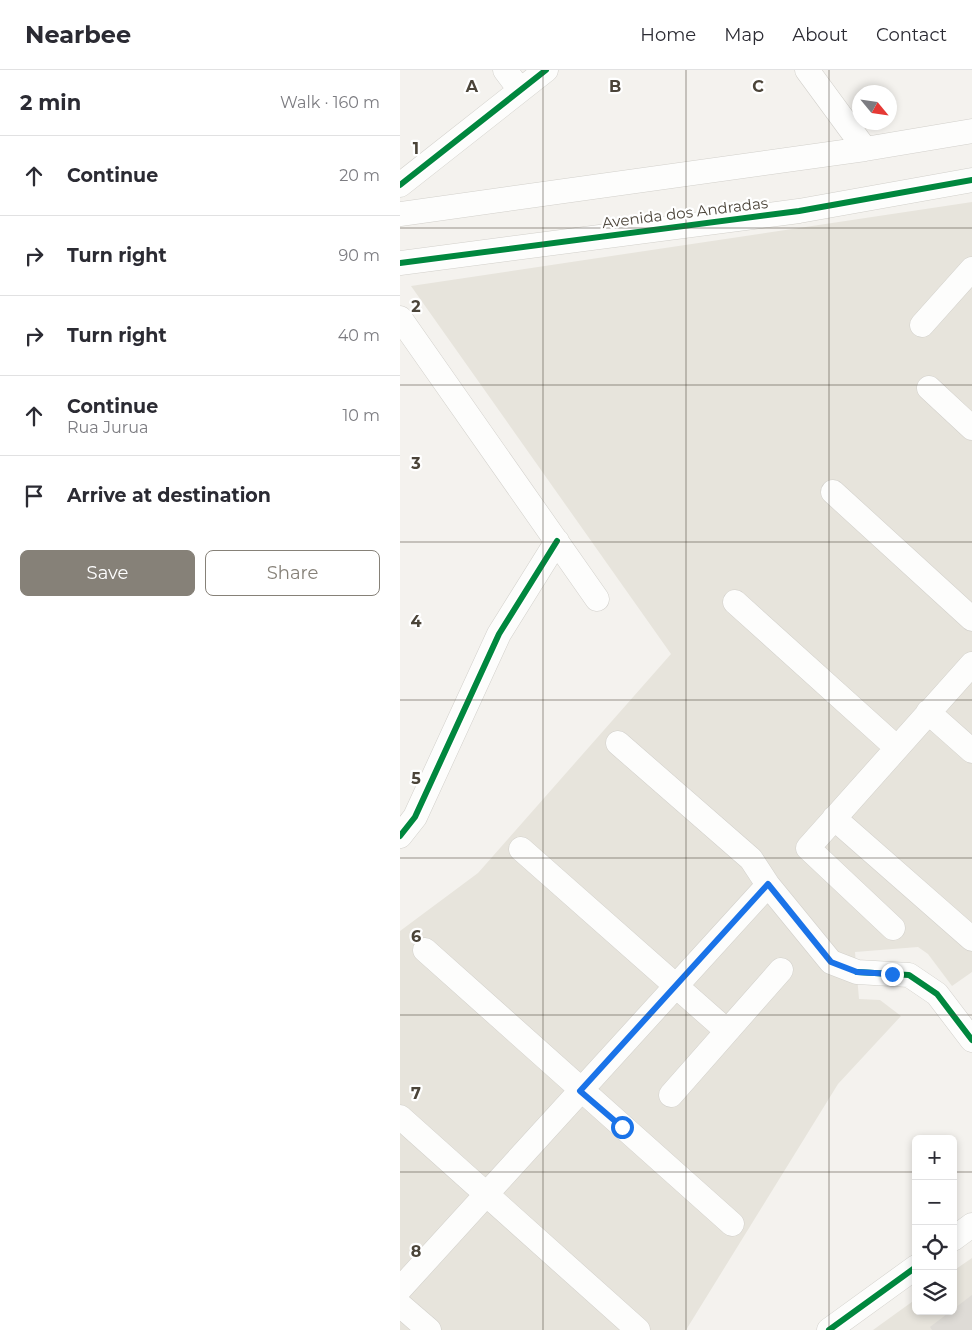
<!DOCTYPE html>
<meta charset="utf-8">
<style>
body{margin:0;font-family:Montserrat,sans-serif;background:#f2f2f3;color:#2b2b33}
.controls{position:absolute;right:15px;bottom:15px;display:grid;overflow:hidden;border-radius:8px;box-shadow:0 2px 8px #0003}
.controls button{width:45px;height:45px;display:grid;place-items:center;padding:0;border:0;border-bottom:1px solid #e1e1e2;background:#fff;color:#2b2b33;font:25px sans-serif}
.compass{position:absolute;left:452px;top:15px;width:45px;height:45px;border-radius:50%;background:#fff;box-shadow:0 2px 8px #0003;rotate:119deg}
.stop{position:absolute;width:15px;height:15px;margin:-11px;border:4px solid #1a73e8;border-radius:50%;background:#fff}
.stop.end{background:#1a73e8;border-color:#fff;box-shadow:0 1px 5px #0008}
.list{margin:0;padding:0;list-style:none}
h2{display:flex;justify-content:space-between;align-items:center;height:65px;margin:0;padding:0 20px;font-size:21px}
h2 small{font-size:16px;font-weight:400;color:#7c7c81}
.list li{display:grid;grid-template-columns:32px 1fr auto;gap:15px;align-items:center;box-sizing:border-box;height:80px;padding:0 20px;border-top:1px solid #e1e1e2}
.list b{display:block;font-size:19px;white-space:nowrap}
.list p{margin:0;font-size:16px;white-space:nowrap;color:#7c7c81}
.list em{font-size:16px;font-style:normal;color:#7c7c81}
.actions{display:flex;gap:10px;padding:15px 20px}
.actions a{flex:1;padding:11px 0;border:1px solid #868178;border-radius:8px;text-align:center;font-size:18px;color:#868178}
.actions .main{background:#868178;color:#fff}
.icon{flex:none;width:28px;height:28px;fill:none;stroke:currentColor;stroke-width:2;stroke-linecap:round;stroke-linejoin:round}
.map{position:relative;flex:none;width:572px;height:1260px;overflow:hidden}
header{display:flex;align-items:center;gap:30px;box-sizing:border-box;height:70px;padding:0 25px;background:#fff;border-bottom:1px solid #e1e1e2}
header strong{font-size:24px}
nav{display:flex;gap:28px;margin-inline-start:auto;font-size:18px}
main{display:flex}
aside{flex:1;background:#fff}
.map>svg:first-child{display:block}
.residential{fill:#e7e4dc}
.building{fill:#dedbd6}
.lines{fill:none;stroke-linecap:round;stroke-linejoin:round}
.minor-casing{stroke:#d2d0cb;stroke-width:25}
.minor{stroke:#fdfdfc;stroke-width:24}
.cycleway-casing{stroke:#fff;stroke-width:9}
.cycleway{stroke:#00873e;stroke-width:6}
.route{stroke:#1a73e8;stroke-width:6}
.grid{fill:none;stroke:#4b4439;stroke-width:1;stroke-opacity:0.55}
.labels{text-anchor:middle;stroke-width:4.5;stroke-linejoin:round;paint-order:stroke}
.street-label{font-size:15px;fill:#4b4439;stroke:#fff}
.grid-label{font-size:16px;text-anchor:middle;font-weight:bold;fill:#4b4439;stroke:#fff;stroke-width:4.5;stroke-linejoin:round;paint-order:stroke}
</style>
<header>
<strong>Nearbee</strong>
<nav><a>Home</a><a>Map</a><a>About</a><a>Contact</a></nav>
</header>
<main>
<aside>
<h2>2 min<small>Walk · 160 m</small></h2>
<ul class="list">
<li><svg class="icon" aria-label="ahead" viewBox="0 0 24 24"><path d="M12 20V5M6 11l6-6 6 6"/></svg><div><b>Continue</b></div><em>20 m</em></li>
<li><svg class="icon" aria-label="right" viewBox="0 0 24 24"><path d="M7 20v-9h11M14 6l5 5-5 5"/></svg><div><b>Turn right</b></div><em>90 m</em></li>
<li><svg class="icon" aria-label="right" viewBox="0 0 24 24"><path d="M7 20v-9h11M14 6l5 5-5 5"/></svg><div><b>Turn right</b></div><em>40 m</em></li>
<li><svg class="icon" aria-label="ahead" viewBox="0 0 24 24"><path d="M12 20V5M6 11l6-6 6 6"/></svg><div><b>Continue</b><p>Rua Jurua</p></div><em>10 m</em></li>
<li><svg class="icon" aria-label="arrive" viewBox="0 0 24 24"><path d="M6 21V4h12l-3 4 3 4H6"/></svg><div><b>Arrive at destination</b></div></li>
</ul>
<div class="actions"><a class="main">Save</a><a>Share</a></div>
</aside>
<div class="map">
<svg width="572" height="1260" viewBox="0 0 572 1260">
<rect width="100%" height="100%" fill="#f4f2ee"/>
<!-- residential -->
<path class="residential" d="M572 132V902L552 916 528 884 518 877 455 882 459 929 480 930 501 946 438 1014 286 1260H0V861L78 803 271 584 11 216Z
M572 1188V1260H473L516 1229V1241H553V1201Z"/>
<!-- building -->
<path class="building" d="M572 1225V1260H532L530 1257Z"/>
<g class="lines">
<!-- minor casing -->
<g class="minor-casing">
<path id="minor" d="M105 0 120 20
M407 0 465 79
M0 115 146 0
M0 144 465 79 572 61
M0 193 399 141 572 110
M0 248 197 529
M522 255 572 199
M529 318 572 358
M433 422 572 549
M335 532 497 678
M528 642 572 681
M218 673 351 789 368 815 431 892 457 902 509 905 537 924 572 970
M434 748 572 869
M0 766 15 747 99 564 157 471
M121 779 327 961
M493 858 408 778 572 594
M25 880 332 1154
M271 1025 381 900
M0 1047 238 1260
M553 1169 572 1155
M0 1219 368 815
M0 1235 29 1260
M429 1260 516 1197"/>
</g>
<!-- minor -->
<use href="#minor" class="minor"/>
<!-- cycleway casing -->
<g class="cycleway-casing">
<path id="cycleway" d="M0 115 146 0
M0 193 399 141 572 110
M0 766 15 747 99 564 157 471
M457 902 509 905 537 924 572 970
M429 1260 516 1197"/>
</g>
<!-- cycleway -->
<use href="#cycleway" class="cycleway"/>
</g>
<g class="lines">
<!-- route -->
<path class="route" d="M222 1057 180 1021 368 814 431 892 457 902 492 904"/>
</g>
<!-- grid -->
<path class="grid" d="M143 0V1260M286 0V1260M429 0V1260M0 158H572M0 315H572M0 472H572M0 630H572M0 788H572M0 945H572M0 1102H516M553 1102H572"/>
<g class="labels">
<!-- street labels -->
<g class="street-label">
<text transform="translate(285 143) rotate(-7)" y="5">Avenida dos Andradas</text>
</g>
</g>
<g class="grid-label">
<text x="72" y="22">A</text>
<text x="215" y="22">B</text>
<text x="358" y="22">C</text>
<text x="16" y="84">1</text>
<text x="16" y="242">2</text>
<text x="16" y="399">3</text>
<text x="16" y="557">4</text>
<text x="16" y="714">5</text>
<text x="16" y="872">6</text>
<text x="16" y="1029">7</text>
<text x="16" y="1187">8</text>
</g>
</svg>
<div class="controls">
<button>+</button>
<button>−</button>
<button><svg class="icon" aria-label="locate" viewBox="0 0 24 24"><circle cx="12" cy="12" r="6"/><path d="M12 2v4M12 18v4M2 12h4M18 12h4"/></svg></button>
<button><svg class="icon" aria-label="layers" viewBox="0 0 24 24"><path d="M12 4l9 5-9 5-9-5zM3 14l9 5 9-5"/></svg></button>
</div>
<svg class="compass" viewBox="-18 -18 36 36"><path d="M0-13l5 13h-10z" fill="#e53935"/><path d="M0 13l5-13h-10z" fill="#7c7c81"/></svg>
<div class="stop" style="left:222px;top:1057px"></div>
<div class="stop end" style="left:492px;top:904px"></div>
</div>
</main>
